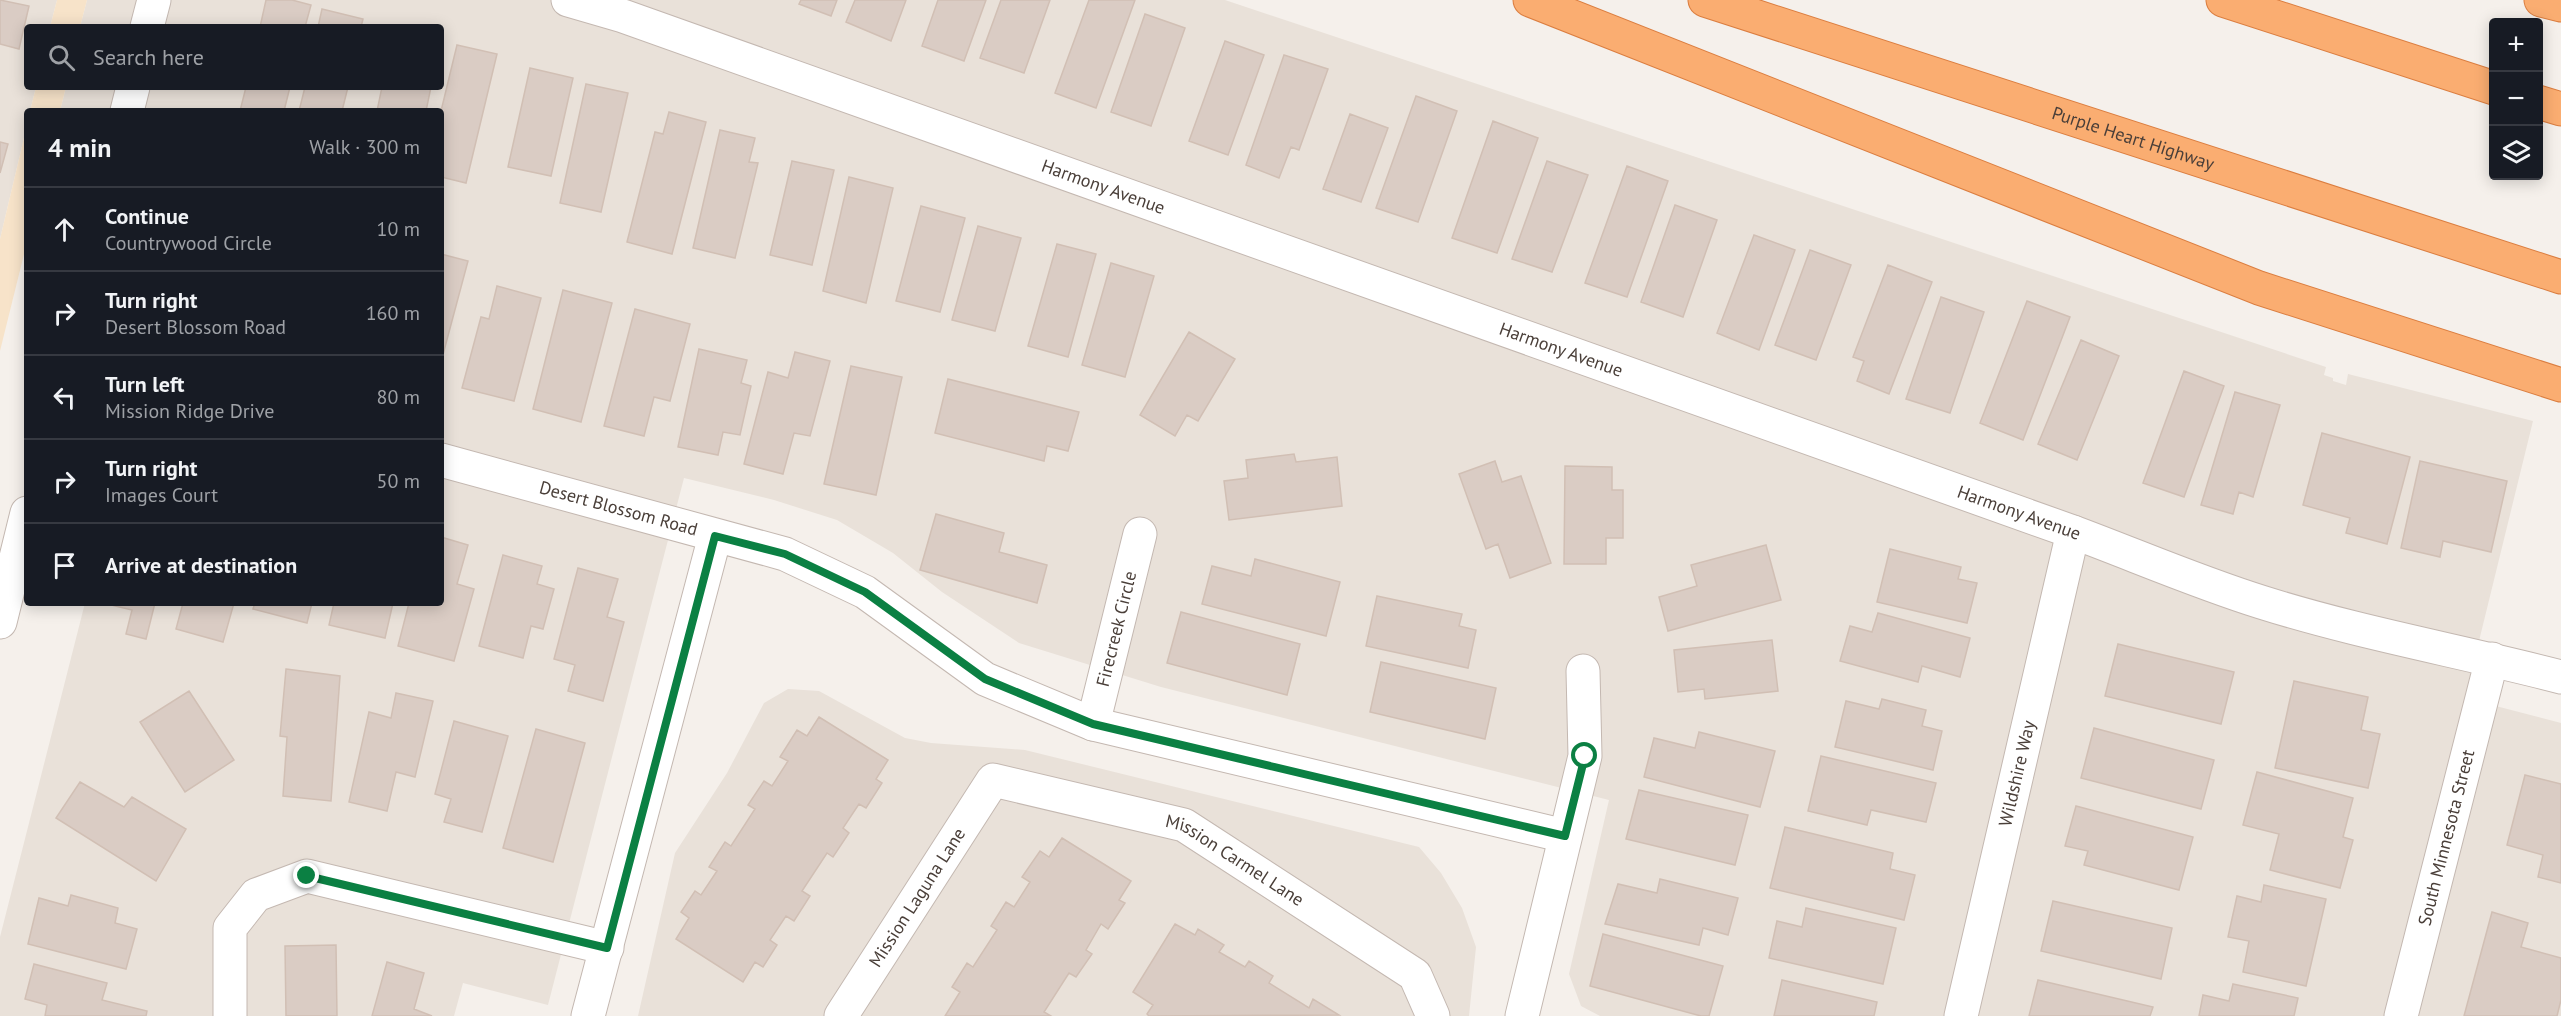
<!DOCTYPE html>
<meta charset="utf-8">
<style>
body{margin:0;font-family:"PT Sans",sans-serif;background:#242831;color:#f1f3f6}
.controls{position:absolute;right:18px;top:18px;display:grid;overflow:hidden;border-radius:6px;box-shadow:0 3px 15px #0003}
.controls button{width:54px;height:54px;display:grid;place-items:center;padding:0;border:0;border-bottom:2px solid #363941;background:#171b24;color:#f1f3f6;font:30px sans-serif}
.stop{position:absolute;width:18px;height:18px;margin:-14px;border:4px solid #0b8043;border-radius:50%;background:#fff}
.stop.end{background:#0b8043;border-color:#fff;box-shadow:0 2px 6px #0008}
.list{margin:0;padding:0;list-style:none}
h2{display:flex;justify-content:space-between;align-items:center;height:78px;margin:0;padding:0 24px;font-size:26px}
h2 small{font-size:20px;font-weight:400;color:#9ea1a6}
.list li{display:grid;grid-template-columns:39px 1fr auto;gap:18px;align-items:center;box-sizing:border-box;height:84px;padding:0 24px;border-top:2px solid #363941}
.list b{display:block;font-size:22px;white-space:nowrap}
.list p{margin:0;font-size:20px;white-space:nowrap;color:#9ea1a6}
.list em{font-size:20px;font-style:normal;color:#9ea1a6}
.icon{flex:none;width:33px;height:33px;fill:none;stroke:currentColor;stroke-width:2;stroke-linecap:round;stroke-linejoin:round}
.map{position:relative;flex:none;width:2561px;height:1016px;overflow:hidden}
.search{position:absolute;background:#171b24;box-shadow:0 3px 15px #0003;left:24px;top:24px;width:420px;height:66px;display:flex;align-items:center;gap:15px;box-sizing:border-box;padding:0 21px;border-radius:6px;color:#9ea1a6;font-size:22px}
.panel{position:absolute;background:#171b24;box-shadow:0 3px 15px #0003;left:24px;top:108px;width:420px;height:498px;border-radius:6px}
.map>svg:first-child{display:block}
.residential{fill:#e9e1d9}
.sand{fill:#f7e3c9}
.building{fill:#daccc4;stroke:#d1bfb4;stroke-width:1.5}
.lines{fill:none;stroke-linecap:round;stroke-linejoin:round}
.minor-casing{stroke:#c4b8b1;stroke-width:35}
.highway-casing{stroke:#db7e40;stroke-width:35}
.minor{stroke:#fff;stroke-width:33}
.highway{stroke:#faad71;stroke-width:33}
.route{stroke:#0b8043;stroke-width:8}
.labels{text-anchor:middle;stroke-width:5;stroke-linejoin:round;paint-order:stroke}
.street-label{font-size:18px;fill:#4a3f39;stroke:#fff}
</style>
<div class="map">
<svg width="2561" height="1016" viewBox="0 0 2561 1016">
<rect width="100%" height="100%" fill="#f5f0eb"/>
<!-- residential -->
<path class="residential" d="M0 0H57L50 27H27V87H36L30 111H27V125L0 239Z
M87 0H1225L2326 367 2324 375 2333 378V381L2346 385 2348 374 2533 421 2465 698 2561 723V1016H1600L1581 1006 1569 974 1609 800 1161 687 1019 643 942 592 893 553 837 520 774 500 684 478 548 1005 463 983 454 1016H0V937L85 603H441V111H60L66 87H441V27H80Z
M788 689 819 691 905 738 931 743 1025 750 1419 847 1441 873 1462 908 1476 947 1469 1016H638L675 853 727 773 764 703Z"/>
<!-- sand -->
<path class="sand" d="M57 0H87L80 27H50Z
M36 87H66L60 111H30Z
M27 125V242L0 351V239Z"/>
<!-- building -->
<path class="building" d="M0 0 29 6 19 49 0 44Z
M266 0H292L311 5 305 27H260Z
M801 0H837L831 16 799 4Z
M855 0H906L891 41 846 22Z
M938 0H986L964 61 922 46Z
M1001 0H1050L1024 73 980 58Z
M1089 0H1135L1096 108 1055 93Z
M322 9 363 19 361 27H318Z
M1145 14 1185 28 1151 126 1111 112Z
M1225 41 1264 55 1228 155 1189 141Z
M457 45 497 54 466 183 441 177V111Z
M1284 55 1328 69 1299 150 1291 147 1279 178 1246 165Z
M530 68 573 78 551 176 508 167Z
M586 84 628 93 601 212 560 203Z
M246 87H290L284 111H240Z
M305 87H348L342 111H299Z
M382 87H431L426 111H377Z
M1416 96 1457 111 1418 222 1376 208Z
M669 112 706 122 672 254 627 242 655 132 663 134Z
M1350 114 1388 128 1361 202 1323 189Z
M1493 121 1538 138 1497 253 1452 238Z
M720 130 755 138 749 162 758 163 735 258 693 248Z
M0 142 8 144 0 173Z
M792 161 834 170 812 265 770 255Z
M1547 161 1588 175 1552 272 1512 259Z
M1627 166 1668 181 1627 297 1585 283Z
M849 177 893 188 866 303 823 291Z
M1675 205 1717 220 1683 317 1641 302Z
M921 206 965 218 940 312 896 301Z
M978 226 1021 238 995 331 952 320Z
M1754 235 1795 250 1759 350 1717 333Z
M1057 244 1096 254 1068 357 1028 346Z
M1810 250 1851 265 1816 360 1775 345Z
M441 254 468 261 441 362Z
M1111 263 1154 276 1125 377 1082 365Z
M1888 265 1932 282 1889 394 1857 381 1864 361 1853 357Z
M497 286 541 298 514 401 462 388 481 317 489 319Z
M563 290 612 303 581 422 533 409Z
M1941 297 1984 312 1950 413 1906 399Z
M2027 301 2070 317 2023 440 1980 423Z
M635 309 690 324 670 401 654 397 644 436 604 426Z
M1189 332 1235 359 1198 421 1187 415 1175 436 1140 415Z
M2081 340 2119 356 2077 460 2038 444Z
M699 349 747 360 741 383 751 386 740 435 723 432 718 455 678 447Z
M795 352 830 361 810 436 794 433 783 474 744 464 768 372 788 378Z
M851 366 902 377 876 495 824 484Z
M2184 371 2224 386 2184 497 2143 483Z
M948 379 1079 412 1068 451 1047 446 1044 461 935 433Z
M2235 392 2280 405 2253 497 2239 492 2233 514 2201 505Z
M2322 433 2410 457 2387 544 2346 533 2350 518 2303 505Z
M1294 454 1296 462 1337 457 1342 506 1229 520 1224 481 1248 478 1246 460Z
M1495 461 1502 482 1521 476 1551 563 1510 578 1498 544 1486 549 1459 474Z
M2420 461 2507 481 2491 552 2443 541 2440 557 2401 548Z
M1565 466 1612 467V490H1623V538H1606V564H1564Z
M936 514 1004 533 999 552 1047 565 1037 603 920 570Z
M441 537 468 545 457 584 474 589 454 661 398 646 409 603H441Z
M1766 545 1781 600 1668 631 1659 597 1697 586 1691 565Z
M1890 549 1961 567 1958 579 1977 583 1967 623 1877 602Z
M503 555 542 566 537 584 554 589 543 629 531 626 523 658 479 646Z
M1255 559 1340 582 1326 636 1202 604 1212 566 1251 576Z
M578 568 618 579 607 617 624 622 603 701 568 691 575 665 554 659Z
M1377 596 1462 614 1459 626 1476 630 1468 668 1366 646Z
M103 603H155L146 639 126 634 132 610Z
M183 603H234L223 642 176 629Z
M255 603H312L307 623 253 609Z
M334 603H393L385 638 329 625Z
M1181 612 1300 644 1287 695 1167 663Z
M1878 613 1970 638 1960 677 1922 666 1918 682 1840 661 1850 626 1872 632Z
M1772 640 1778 691 1705 699 1704 689 1678 692 1674 650Z
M2118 644 2234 672 2221 724 2105 696Z
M1381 662 1496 688 1485 739 1370 712Z
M286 669 340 676 331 801 283 796 287 737 280 736Z
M2294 681 2368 697 2361 730 2380 734 2368 788 2275 768Z
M189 691 234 760 185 792 140 722Z
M396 693 433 701 415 777 396 772 387 811 349 802 369 712 391 718Z
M1882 699 1926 710 1922 726 1942 731 1933 770 1835 747 1846 701 1879 709Z
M819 717 888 760 876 779 882 783 866 808 859 804 843 828 849 833 833 857 827 853 802 891 810 896 794 921 786 916 770 940 777 945 763 967 755 962 743 982 676 939 689 918 681 912 695 891 701 895 717 871 709 867 725 842 731 846 755 809 748 805 764 781 772 786 788 761 780 757 797 730 807 736Z
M454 721 508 736 482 832 444 822 451 799 435 794Z
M2094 728 2214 760 2201 809 2081 778Z
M536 729 585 743 553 862 503 848Z
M1699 732 1775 751 1760 807 1644 777 1654 738 1695 748Z
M1821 756 1936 783 1926 822 1871 810 1867 825 1808 811Z
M2257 772 2353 798 2343 837 2353 840 2340 888 2270 870 2279 834 2243 825Z
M2525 775 2561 784V883L2538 877 2543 855 2507 845Z
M80 782 124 807 132 797 186 829 156 881 56 818Z
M1639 790 1748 815 1735 865 1626 839Z
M2076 806 2193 837 2179 890 2084 865 2088 851 2065 846Z
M1785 827 1893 853 1890 869 1915 875 1904 920 1770 888Z
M1062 838 1131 881 1119 900 1125 903 1108 929 1101 924 1086 950 1092 954 1076 977 1069 973 1044 1012 1051 1016H945L960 992 952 987 967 963 973 967 997 930 991 926 1006 902 1014 907 1030 882 1022 877 1040 851 1049 857Z
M1660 879 1738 898 1728 935 1703 928 1699 945 1605 924 1618 884 1657 893Z
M2264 885 2326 899 2306 986 2243 972 2249 941 2228 937 2237 896 2261 902Z
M71 895 118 908 115 923 137 929 126 969 28 944 39 898 68 906Z
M2053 901 2172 928 2161 979 2041 951Z
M1806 908 1896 928 1883 984 1769 958 1777 921 1802 927Z
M2492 912 2528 923 2521 947 2561 958V1000L2557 1016H2464Z
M1175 924 1195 935 1198 929 1224 945 1219 952 1245 967 1249 961 1273 976 1269 983 1309 1008 1313 999 1339 1015 1149 1016 1147 1014 1153 1005 1133 992Z
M1603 934 1723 966 1709 1016H1701L1590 986Z
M336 945 337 1016H286L285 946Z
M387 962 424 973 414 1009 432 1016H372Z
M34 964 107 983 102 1000 147 1011 146 1016H45L47 1005 25 999Z
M1782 980 1877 1002 1874 1016H1774Z
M2038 980 2153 1007 2150 1016H2029Z
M2233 984 2298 998 2294 1016H2199L2203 995 2229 1001Z"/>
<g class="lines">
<!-- minor casing -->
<g class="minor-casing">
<g id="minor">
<path id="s1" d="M568 0 623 16 2073 532C2135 555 2197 582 2261 602 2359 633 2461 651 2561 677"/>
<path d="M147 27 154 0"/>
<path d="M127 111 133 87"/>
<path id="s2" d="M441 460 785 554 865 592 985 679 1093 724 1565 836"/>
<path d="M0 622 27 513"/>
<path id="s3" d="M1093 724 1140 534"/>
<path d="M230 1016V928L256 895 307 876 607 948"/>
<path d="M588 1016 715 536"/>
<path id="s4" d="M841 1016 993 780 1184 825 1415 975 1433 1016"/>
<path d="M1522 1016 1585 756 1583 671"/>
<path id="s5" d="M1961 1016 2073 532"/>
<path id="s6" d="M2401 1016 2492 659"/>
</g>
</g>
<!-- highway casing -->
<g class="highway-casing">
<g id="highway">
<path d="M1530 0 2259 288 2561 385"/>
<path id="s7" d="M1705 0 2561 277"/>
<path d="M2223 0 2494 88"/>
<path d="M2541 0 2561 5"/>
<path d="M2538 102 2561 109"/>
</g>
</g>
<!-- minor -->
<use href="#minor" class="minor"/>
<!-- highway -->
<use href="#highway" class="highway"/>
</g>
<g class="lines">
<!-- route -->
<path class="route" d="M307 876 607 948 715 536 785 554 865 592 985 679 1093 724 1565 836 1585 756"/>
</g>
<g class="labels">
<!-- street labels -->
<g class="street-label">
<text dy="6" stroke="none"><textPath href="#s7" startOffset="450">Purple Heart Highway</textPath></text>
<text dy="6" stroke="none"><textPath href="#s1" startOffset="567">Harmony Avenue</textPath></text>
<text dy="6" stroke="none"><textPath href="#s1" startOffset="1053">Harmony Avenue</textPath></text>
<text dy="6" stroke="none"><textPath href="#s2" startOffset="184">Desert Blossom Road</textPath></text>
<text dy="6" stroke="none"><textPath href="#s1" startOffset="1539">Harmony Avenue</textPath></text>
<text dy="6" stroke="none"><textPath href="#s3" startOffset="98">Firecreek Circle</textPath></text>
<text dy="6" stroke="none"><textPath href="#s5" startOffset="249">Wildshire Way</textPath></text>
<text dy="6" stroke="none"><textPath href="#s6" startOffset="184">South Minnesota Street</textPath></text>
<text dy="6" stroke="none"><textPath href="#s4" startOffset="538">Mission Carmel Lane</textPath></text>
<text dy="6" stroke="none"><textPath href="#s4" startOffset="141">Mission Laguna Lane</textPath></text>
</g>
</g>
</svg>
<div class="controls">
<button>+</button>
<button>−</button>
<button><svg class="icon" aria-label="layers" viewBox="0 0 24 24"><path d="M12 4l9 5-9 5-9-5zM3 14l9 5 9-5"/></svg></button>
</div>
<div class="stop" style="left:1585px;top:756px"></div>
<div class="stop end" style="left:307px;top:876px"></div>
<div class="search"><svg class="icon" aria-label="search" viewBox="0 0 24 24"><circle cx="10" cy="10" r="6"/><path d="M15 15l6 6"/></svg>Search here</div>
<section class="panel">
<h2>4 min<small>Walk · 300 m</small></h2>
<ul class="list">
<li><svg class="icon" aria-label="ahead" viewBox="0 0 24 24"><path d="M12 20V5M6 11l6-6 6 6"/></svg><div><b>Continue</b><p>Countrywood Circle</p></div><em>10 m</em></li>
<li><svg class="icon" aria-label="right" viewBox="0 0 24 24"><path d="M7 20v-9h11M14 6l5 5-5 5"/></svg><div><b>Turn right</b><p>Desert Blossom Road</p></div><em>160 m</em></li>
<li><svg class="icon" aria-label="left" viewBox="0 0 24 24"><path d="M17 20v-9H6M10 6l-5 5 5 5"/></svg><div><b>Turn left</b><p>Mission Ridge Drive</p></div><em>80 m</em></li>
<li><svg class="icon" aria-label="right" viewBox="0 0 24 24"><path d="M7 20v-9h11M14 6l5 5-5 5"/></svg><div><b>Turn right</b><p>Images Court</p></div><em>50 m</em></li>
<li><svg class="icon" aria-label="arrive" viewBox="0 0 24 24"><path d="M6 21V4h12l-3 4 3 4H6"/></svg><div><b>Arrive at destination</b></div></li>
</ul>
</section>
</div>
